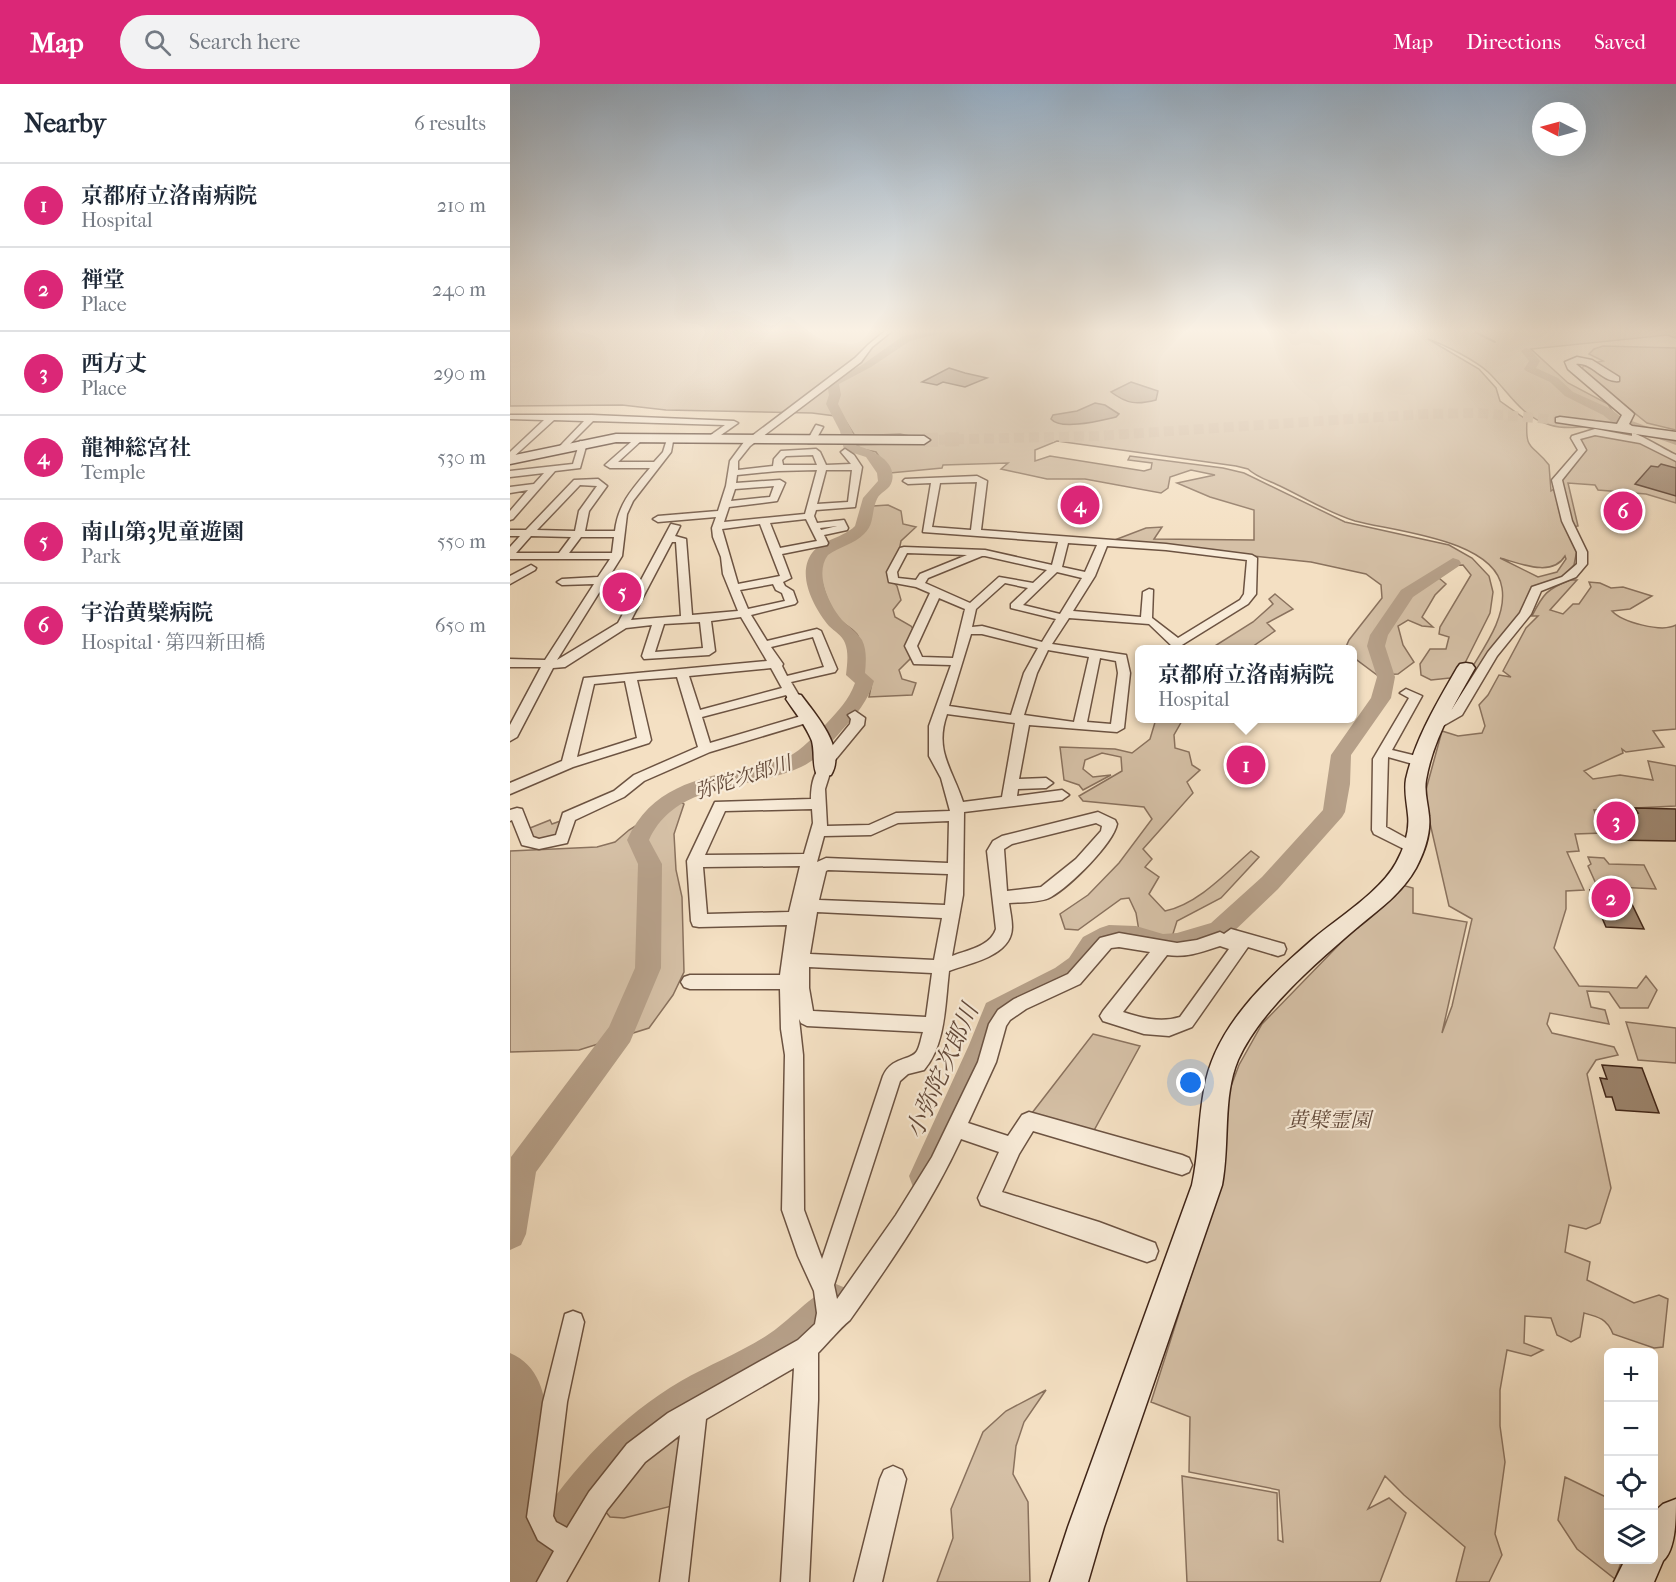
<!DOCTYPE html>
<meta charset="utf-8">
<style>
body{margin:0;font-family:"IM FELL French Canon","Noto Serif JP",serif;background:#f2f2f3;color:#1f2937}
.controls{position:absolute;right:18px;bottom:18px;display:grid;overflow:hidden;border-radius:9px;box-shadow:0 6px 24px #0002}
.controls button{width:54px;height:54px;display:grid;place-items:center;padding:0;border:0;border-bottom:2px solid #e0e1e3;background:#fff;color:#1f2937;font:30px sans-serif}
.compass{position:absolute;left:1022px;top:18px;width:54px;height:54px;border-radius:50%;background:#fff;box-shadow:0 6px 24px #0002;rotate:276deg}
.you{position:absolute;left:681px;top:999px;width:21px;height:21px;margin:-15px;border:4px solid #fff;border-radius:50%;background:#1a73e8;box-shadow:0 0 0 9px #1a73e833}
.badge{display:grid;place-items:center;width:39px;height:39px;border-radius:50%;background:#db2777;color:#fff;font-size:20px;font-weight:700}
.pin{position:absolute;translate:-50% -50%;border:3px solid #fff;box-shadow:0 2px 6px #0006}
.popup{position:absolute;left:625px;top:561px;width:222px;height:78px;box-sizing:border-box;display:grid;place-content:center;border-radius:9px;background:#fff;filter:drop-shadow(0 2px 4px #0005);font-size:20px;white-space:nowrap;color:#747a83}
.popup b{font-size:22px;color:#1f2937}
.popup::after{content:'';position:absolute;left:50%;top:100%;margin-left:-12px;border:12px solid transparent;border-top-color:#fff}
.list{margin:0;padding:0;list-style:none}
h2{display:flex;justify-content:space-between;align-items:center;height:78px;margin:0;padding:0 24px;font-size:26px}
h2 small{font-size:20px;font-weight:400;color:#747a83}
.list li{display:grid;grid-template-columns:39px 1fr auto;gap:18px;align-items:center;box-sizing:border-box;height:84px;padding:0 24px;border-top:2px solid #e0e1e3}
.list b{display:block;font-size:22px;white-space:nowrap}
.list p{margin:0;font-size:20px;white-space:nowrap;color:#747a83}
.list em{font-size:20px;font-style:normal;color:#747a83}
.icon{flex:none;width:33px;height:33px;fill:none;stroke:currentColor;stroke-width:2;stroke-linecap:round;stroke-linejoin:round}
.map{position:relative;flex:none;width:1166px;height:1498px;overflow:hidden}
header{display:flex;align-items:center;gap:36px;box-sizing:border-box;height:84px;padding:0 30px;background:#db2777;color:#fff}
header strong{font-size:28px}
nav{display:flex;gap:33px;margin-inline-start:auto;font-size:21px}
.search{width:420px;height:54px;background:#f2f2f3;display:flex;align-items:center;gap:15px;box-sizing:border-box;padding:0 21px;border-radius:33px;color:#747a83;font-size:22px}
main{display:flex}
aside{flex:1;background:#fff}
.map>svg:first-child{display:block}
.green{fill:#d5c0a6;stroke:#8a725e;stroke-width:1.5;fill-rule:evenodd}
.water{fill:#b6a089;stroke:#866e5b;stroke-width:1.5}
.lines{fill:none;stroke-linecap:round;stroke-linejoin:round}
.stream{stroke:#866e5b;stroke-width:2}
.river{fill:#b6a089;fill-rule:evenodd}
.building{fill:#9d8670;stroke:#3f2417;stroke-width:1.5}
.secondary-tunnel-far1{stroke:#d0baa1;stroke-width:10;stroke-dasharray:10 5;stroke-linecap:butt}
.secondary-tunnel{stroke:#d0baa1;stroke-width:14;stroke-dasharray:14 7;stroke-linecap:butt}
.street-casing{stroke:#6c5342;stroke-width:3}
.secondary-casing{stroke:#3f2417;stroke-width:3}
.street{fill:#f8ebd8;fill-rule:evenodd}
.secondary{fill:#f8ebd8;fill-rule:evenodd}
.labels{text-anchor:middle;stroke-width:4.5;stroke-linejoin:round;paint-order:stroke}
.water-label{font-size:20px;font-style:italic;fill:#634939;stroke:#f8ebd8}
.near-park-label{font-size:21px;font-style:italic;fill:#644b3b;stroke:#f8ebd8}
.near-water-label{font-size:24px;font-style:italic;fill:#634939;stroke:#f8ebd8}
</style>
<header>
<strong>Map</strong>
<div class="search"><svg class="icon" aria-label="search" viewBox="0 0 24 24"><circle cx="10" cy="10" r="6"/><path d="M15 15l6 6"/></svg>Search here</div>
<nav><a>Map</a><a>Directions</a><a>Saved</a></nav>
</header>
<main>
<aside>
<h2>Nearby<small>6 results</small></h2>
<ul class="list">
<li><span class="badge">1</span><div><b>京都府立洛南病院</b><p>Hospital</p></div><em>210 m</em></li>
<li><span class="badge">2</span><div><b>禅堂</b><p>Place</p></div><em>240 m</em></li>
<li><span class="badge">3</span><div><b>西方丈</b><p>Place</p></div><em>290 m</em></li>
<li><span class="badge">4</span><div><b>龍神総宮社</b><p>Temple</p></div><em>530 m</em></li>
<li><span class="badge">5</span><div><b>南山第3児童遊園</b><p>Park</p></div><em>550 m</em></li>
<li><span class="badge">6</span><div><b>宇治黄檗病院</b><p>Hospital · 第四新田橋</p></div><em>650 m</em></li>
</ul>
</aside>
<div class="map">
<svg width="1166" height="1498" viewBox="0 0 1166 1498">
<rect width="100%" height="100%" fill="#f4e0c3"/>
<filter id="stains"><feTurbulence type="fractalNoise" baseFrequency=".00333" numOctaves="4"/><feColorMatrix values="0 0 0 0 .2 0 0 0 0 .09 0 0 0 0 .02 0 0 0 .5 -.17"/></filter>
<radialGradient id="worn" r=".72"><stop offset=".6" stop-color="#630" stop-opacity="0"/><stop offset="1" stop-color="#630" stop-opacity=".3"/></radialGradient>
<!-- green -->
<path class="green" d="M0 247H1166V254L1157 251 1021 265 1058 299 1098 320 1104 330V338C1084 341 1060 347 1040 341 1011 333 999 308 978 288 965 276 935 261 918 255L969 285 986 304 990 317 1017 336C1015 368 1022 359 1039 381L1041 407 1044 405 1067 466 1064 481 1053 493 1032 501 967 593 957 592C971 567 997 535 992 504 985 455 882 447 845 437 819 429 795 414 770 402 760 397 746 393 738 385L726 382 547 357 525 366V377L540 372 634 387 641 385 642 379 618 376 620 372 713 384 734 389 835 438 939 461 962 474 979 492 983 508 980 529 951 587 940 594 921 596 911 591 910 580 920 565H936L939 553 929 550 930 543 961 491 953 481 936 482 923 489 936 500 925 511 912 533 923 543 912 542 898 536 888 542 893 561 904 578 888 590 867 591 843 573V566L835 565 839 556 872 514 871 501 856 490 801 478 602 457 636 444 652 443 644 455 744 456V426L700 413 667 399 705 391 681 386 660 393 658 404 651 409 575 395H537L491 385 498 379 433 381 432 384 380 389 366 368 352 365 346 361 413 359 415 355 390 350 345 352 333 333 302 329 156 326 112 321 0 322ZM1055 472 1056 475 1047 488 1028 493 990 474C1009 479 1042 494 1055 472Z
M1093 262 1166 264V346L1137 339 1071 286 1074 281 1093 277 1079 270 1084 265Z
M1090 349 1132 359 1166 375V419L1136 410 1088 406 1085 401 1058 399 1068 442 1063 443 1051 398 1063 382 1070 367 1065 353Z
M378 421 391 427 393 440 406 443 391 457 389 467 377 491 387 502 391 516 383 526 385 533 401 542 408 551 400 575 389 586 392 595 406 599 402 611 359 613 362 598 351 589C351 577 352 564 348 552 345 546 336 542 331 537 319 526 307 493 311 477 316 461 337 460 349 451 357 445 360 432 363 422Z
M1060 496H1067L1040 526 1053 530 1063 520H1069L1081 503 1079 498 1090 499 1101 504 1113 503 1142 512 1120 525 1102 527C1112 538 1152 549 1166 541V645L1143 647 1154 663 1116 668 1112 665 1113 669 1074 687 1083 695 1110 691 1143 696 1138 677 1166 682V722L1084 726 1093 749 1065 750 1069 767 1057 768 1074 806 1056 807V825L1044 864 1069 902 1127 904 1136 892 1147 906 1138 924H1110L1099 908 1077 907 1081 923 1095 926 1099 940 1040 929 1037 940 1042 949 1104 963 1108 971 1086 976 1077 990 1101 1104 1090 1139 1076 1145 1059 1141 1055 1168 1080 1178 1077 1196 1124 1219 1149 1211 1158 1215 1153 1263 1144 1264 1103 1250C1097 1235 1089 1233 1074 1229L1070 1253 1061 1258 1047 1251 1041 1234 1015 1232 1014 1259 1033 1266 1021 1272 997 1266 990 1306V1342L995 1378 985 1450 992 1471 979 1498H946L955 1463 894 1411 875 1392 858 1425 879 1414 896 1429 870 1498H677L672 1392 767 1409 768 1456 773 1458 769 1406 679 1388 680 1333 641 1318 710 1100 717 1013 729 981 752 940 888 800 903 804V829L957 838 932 949 942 922 962 835 939 822 914 713 932 647 948 652 972 649 975 642 969 621 978 611 989 591 1001 593 993 587 1016 544 1028 532H1022C1033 510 1037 505 1060 496Z
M130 500 121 516 93 517 103 501Z
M765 510 783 525 757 539 765 547 739 565H700L743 538 763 520 759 515Z
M646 635H673L664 651 665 664 679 668 682 681 690 686 677 698 683 709 633 765 642 775 635 783 649 793 639 810 655 827C688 820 716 789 741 767L749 773 711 814 667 837 662 853 629 847 626 829 619 814 611 815 568 846 555 845 550 830 578 811 609 779 642 735 634 723 573 717 569 712 612 687 611 673 592 669 575 676 573 685 583 693 601 691 573 706 569 701 554 696 550 663 605 665 622 669 640 655Z
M169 717 174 720 164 750 166 786 172 813 174 888 163 911 139 944 69 966 0 968V767L87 763 105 758 119 746 158 721Z
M40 736 42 740 53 736 49 748 41 755H26L22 752 20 744Z
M1078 773 1094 774 1099 780 1134 781 1146 805 1087 802 1078 782 1081 780Z
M1116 938 1166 944V979L1128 976Z
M583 950 630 962 582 1050 522 1029Z
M536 1306 514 1338 506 1362 503 1390 518 1418 520 1498H427L443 1454 441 1425 473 1348 496 1327Z
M163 1353 176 1358 166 1421 114 1434 100 1433 95 1427 136 1377Z
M1055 1393 1098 1414V1476H1112L1105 1495 1067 1465 1048 1436Z"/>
<!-- water -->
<path class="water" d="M621 298 648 307 646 316C627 321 617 320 601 308Z
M585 319 595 321 609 330 606 333C592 336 551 347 541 335L543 331 567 327Z"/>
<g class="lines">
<!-- stream -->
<path class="stream" d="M963 247 985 258"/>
<!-- river -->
<path class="river" d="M417 247H440L400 257 361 283 329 300 331 311 328 320 342 347 345 361C360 365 387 376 382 397 380 406 370 408 367 415 361 427 365 440 354 450 344 460 329 463 318 471 304 489 319 521 332 536 339 543 347 548 352 556 357 566 356 578 355 589L364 597C358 617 346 631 332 646 320 660 308 675 291 683 240 707 167 696 139 756L152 780 151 884 120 958 26 1088 16 1150 11 1161 0 1166 1 1073 99 943 125 884 128 780 117 756C141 704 185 695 237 684 251 681 265 679 278 673 293 665 304 652 316 640 328 627 339 616 345 599L336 591C337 581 339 569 335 559 332 551 324 547 319 542 304 524 286 491 302 469 313 455 333 454 345 442L353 414 368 397 367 389 356 373 334 366 330 347 316 320 319 311 317 299 352 281 393 252Z
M1016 264 1020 265 1030 277 1026 284 1048 294 1063 308 1101 325 1111 333 1166 353V361L1103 339 1093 331 1055 312 1040 298 1016 287 1014 285 1019 277 1011 267Z
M943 474 949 476 951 479 949 482 903 513 878 551 875 562 885 593 881 614 841 671 840 700 835 728 832 733 768 805 718 853 667 869 653 870 626 862 602 861 591 867 577 888 563 900 496 934 487 961 425 1103 414 1107 403 1103 399 1092 459 961 476 919 545 884 559 874 573 853 590 844 599 841 626 842 653 850 667 849 701 839 752 793 813 726 821 671 861 614 867 593 857 562 860 551 891 506Z
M326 1200 338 1205 343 1217C321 1271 208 1311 161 1348 108 1387 68 1440 38 1498H0V1269C60 1294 30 1396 23 1445 61 1385 110 1333 171 1297 199 1281 229 1269 256 1252 280 1237 300 1211 326 1200Z"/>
</g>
<!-- building -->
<path class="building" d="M439 284 455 289 477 294 455 303 433 298 427 301 412 298Z
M1151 380 1166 384V412L1125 400 1141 382 1148 383Z
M1125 724 1166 725V757L1100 756 1087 728 1128 729Z
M1080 806 1116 808 1134 845 1096 843Z
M1092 981 1132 984 1149 1029 1106 1026 1102 1013H1096L1090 994 1097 995Z"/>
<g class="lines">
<!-- secondary-tunnel-far1 -->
<path class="secondary-tunnel-far1" d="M414 356 587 352 916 330 968 329 1050 336"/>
<!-- secondary-tunnel -->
<path class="secondary-tunnel" d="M414 356 455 355"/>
<!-- street casing -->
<g class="street-casing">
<path id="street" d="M375 247H382L362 263 351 278 240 362 228 377V386L263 382 264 375 271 367 306 365 310 368 316 381 341 380 331 368 335 365 344 371 352 383 345 423 306 426 304 432 307 439 334 436 338 444 337 446 314 451 318 459 317 461 272 470 281 494 273 498 275 502 283 507 287 518 285 520 241 531 257 557 307 545 311 547 327 585 325 588 281 598 291 615 290 618H280L276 611 192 633 200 659 298 630 305 634 303 637 200 668 134 697 114 713 65 736 57 759 29 765 12 761 2 736 0 737V726L7 724 12 725 23 753 29 755 46 751 53 729 104 707 124 691 188 663 167 593 127 596 141 656 139 659 63 683 0 710V699L52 677 74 594 257 577 231 533 201 537 205 567 199 571 134 575 132 572 142 541 116 544 55 583 43 584 7 653 0 657V641L31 583H0V575L35 576 84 500 52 501 47 498 52 495 88 493 100 475H0V463L10 452H0V446H16L64 396 88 395 97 402 79 427 75 447H105C108 420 123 404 140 384H100L95 381 129 351 133 354 132 356 108 378H144L153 368 158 352H164L161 368 123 417 117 430 112 472 47 576 108 539 161 440 170 442 165 452 176 455 182 531 228 527 213 490 211 473 203 453 202 444 206 433 148 438 143 435 148 432 208 427 216 402 220 377 234 358 345 274 358 261ZM303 371 307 381H273L272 376 276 372ZM307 386 295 430 214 438 219 423 267 417 275 399 270 396 226 399 227 391 268 387ZM316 386H342L338 418 307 420ZM70 401 87 402 69 427 65 447 27 446ZM264 402 260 413 221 417 225 405ZM296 435 307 457 270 464 260 439ZM250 440 270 492 228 500 212 445ZM327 442 311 446 310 444ZM21 452 61 453 49 469H6ZM71 453H104L102 469H59ZM162 458H166L171 532 121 536ZM263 500 266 506 272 509 275 517 238 525 230 506ZM190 538 193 564 145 568 154 540ZM303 553 314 583 277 592 272 582 273 580 261 563ZM261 584 272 604 190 626 179 592ZM115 597 127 654 67 673 84 600Z
M0 331H82L224 337 228 339 201 358 198 357V353L215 341 83 337 53 367 50 366V362L74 337 44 336 0 376V368L34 336 0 335Z
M306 341 313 343 304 359H298L297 357Z
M1085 345 1122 352V349C1128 349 1157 367 1166 371V377L1130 359 1085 351 1070 355 1076 366 1052 396 1062 437 1077 468V480L1066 493 1031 507 1021 530 987 572 952 631 931 643H921L919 640 921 637 942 625 978 568 1010 529 1022 503 1052 493 1067 480V468L1052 437 1042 396 1068 366 1061 354 1062 352Z
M70 357 77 359 70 384 45 387 3 435 0 436V427L18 406 0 409V403L24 400 34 389 0 393V387L63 380Z
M467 392 477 397 471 446 656 460 742 471 747 474 746 510 738 520 667 564 663 563 639 540 559 534 542 560 616 571 620 589 614 644 607 648 519 641 509 695 536 694 543 699 536 704 508 705 507 712 552 706 559 711 552 716 454 728 453 811 442 872C457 866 480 863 486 845L477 767 483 757 492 752 588 728 605 736 607 740C603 760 560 802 541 813 530 819 511 818 499 819 500 827 502 835 502 843 502 872 460 879 439 887 435 920 436 960 414 986L398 990 390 997 324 1201 327 1215 386 1131 422 1073 468 978 479 940 488 926 504 915 558 890 590 854 609 849 667 859 687 856 710 848 714 850 721 845 774 860 776 865 774 870 768 872 738 863 682 943 659 952 634 950 593 937 590 932 593 927 640 868 609 863 601 864 570 900 516 925 500 936 496 942 486 978 458 1039 498 1052 512 1031 519 1028 672 1071 679 1074 682 1081 679 1088 672 1091 523 1047 509 1070 492 1108 589 1138 645 1159 648 1167 645 1175 637 1178 471 1121 468 1114 489 1068 451 1055C421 1120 381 1178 340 1236 328 1246 319 1258 308 1269V1316L299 1498H271L284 1284 196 1335 178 1498H150L170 1351 135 1378 97 1426 56 1498H27L44 1467 28 1456 17 1433 33 1318 55 1230 63 1227 71 1230 74 1238 57 1318 43 1432 46 1438 57 1444 79 1408 117 1360 158 1329 288 1256 305 1240 307 1229 304 1207 288 1172 272 1126 275 971 271 945 270 905H180L174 903 171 898 174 893 180 891H270L277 841 189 843 183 842 181 837 177 777 205 718 301 715C301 704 303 687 313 682L309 678 340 640 341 635 338 631 345 627 355 634 354 641 321 681 317 682 321 686 315 705 317 742 359 741 386 729 440 727 431 694 419 672V642L441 581 404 580 395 562 420 509 406 503 379 498 377 488 390 464 394 463 475 466 542 481 548 458 413 448 421 399 398 400 393 397 395 395ZM467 398 461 446 422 443 430 399ZM558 459 587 461 575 488 552 483ZM597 462 656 466 737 476 734 510 730 516 668 554 642 534 643 506 639 505 633 508 631 533 563 527 585 492ZM397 469 457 471 410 490 406 496 388 494 387 488ZM472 472H475L537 486 523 499 489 493 460 519 415 499 418 494ZM547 488 572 494 550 530 513 521ZM495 499 518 504 501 520V524L546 535 532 558 472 542 462 543 466 525ZM429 514 455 525 443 574 412 573 407 562ZM461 550H472L528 564 514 589 501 631 439 622ZM538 566 579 573 564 638 514 631 527 589ZM590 574 606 577 608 589 601 640 577 638ZM437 630 505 639 492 713 453 718C442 684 424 667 437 630ZM302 725 303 739 294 770 195 771 215 727ZM439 737 438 779 316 774 307 778 314 752 361 751 388 739ZM586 739 592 742 591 747 566 775 531 803 497 807 494 765 502 760ZM290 782 279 828 197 830 193 783ZM318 786 438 790 435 821 309 816 316 787ZM307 828 432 834 424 876 300 870ZM710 862 719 865 670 933C651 939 631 934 613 928L657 871C676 874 692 868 710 862ZM299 883 422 889 416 933 303 927 299 904ZM289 935 291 939 297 942 413 948C411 954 410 962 407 967 401 977 382 972 373 992L312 1175 294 1126 293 971Z
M21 481 26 484 25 486 0 500V492Z
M896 605 912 612 882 666 915 674 917 677 910 682 878 673 876 743 907 760 910 764 907 768 902 769 864 750 862 746 863 675 899 614 890 609Z
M383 1382 392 1386 396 1395 372 1498H344L370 1395 374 1386Z"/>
</g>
<!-- secondary casing -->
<g class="secondary-casing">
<path id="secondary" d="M1067 273 1082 276 1109 293V297C1092 299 1083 278 1066 280L1122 328 1124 330 1119 340 1122 342 1166 348V356L1046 338V334L1050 333 1107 340 1112 331 1058 285 1055 278Z
M106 350 414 352 420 356 414 360 106 358 0 380V372Z
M956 579 962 580 965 584C945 619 923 655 916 696 914 708 918 720 919 732 921 749 914 769 906 784 892 809 871 824 849 842 808 877 751 925 728 976 712 1014 720 1060 712 1101L594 1443 578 1498H540L558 1443 682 1101C689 1070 688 1038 694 1006 704 943 757 895 803 855 829 833 870 808 886 779 894 765 900 746 898 731 897 719 894 707 896 695 905 655 927 619 947 584L950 580Z
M285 610 291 611C305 630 337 665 321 691L314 692 307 691C302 682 305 668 302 657 296 642 285 628 276 615L279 611Z
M1166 1415C1166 1434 1166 1465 1153 1477L1144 1498H1104L1115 1476H1144V1428L1153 1420Z"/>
</g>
<!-- street -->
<use href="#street" class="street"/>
<!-- secondary -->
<use href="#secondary" class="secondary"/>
</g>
<!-- sky -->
<linearGradient id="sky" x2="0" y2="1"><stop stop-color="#94acc2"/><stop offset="0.54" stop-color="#faf1e4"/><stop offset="1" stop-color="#faf1e4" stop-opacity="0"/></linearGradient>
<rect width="1166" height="457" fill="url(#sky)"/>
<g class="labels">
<!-- water labels -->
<g class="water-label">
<text transform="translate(233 693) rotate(-18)" y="7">弥陀次郎川</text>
</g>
<!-- near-park labels -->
<g class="near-park-label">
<text x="819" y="1043">黄檗霊園</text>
</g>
<!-- near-water labels -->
<g class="near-water-label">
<text transform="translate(432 987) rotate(-66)" y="8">小弥陀次郎川</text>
</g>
</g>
<rect width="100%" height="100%" filter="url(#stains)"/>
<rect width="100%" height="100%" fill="url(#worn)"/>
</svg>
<div class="controls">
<button>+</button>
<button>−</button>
<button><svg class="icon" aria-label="locate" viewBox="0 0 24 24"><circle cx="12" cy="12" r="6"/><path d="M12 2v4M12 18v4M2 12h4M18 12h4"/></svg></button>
<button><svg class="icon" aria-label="layers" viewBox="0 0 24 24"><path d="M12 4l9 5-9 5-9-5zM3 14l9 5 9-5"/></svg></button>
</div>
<svg class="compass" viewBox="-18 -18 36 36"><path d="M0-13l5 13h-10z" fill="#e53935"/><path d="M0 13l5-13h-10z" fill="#747a83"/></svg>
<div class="you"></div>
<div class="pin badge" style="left:736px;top:681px">1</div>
<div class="popup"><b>京都府立洛南病院</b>Hospital</div>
<div class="pin badge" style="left:1101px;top:814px">2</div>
<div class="pin badge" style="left:1106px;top:737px">3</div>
<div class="pin badge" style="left:570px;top:421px">4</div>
<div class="pin badge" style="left:112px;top:508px">5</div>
<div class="pin badge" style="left:1113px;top:427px">6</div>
</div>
</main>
